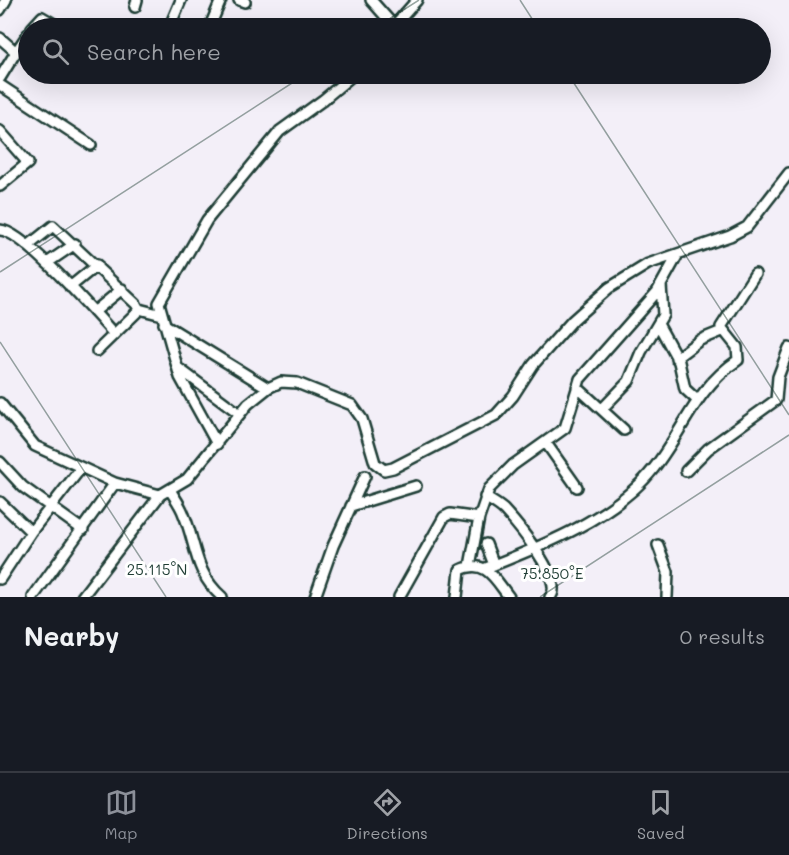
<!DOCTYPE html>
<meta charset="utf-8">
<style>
body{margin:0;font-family:Mali,sans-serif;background:#20242c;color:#f1f3f6}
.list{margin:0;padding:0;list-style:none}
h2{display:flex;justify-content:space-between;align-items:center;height:78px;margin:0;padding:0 24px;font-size:26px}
h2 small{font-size:20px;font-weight:400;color:#9ea1a6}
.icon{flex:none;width:33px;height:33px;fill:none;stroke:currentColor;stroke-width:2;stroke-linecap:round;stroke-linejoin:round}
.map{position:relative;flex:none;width:789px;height:597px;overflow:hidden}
.search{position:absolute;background:#171b24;box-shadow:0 6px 24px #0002;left:18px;right:18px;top:18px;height:66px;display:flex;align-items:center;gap:15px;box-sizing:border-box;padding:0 21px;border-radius:33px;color:#9ea1a6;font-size:22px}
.sheet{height:174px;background:#171b24}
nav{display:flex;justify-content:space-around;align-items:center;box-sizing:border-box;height:84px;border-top:2px solid #363941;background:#171b24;font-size:16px;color:#9ea1a6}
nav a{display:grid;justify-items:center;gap:3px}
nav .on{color:#8c9099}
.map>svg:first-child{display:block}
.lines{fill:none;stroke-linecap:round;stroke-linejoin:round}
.minor-casing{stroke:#1f3d34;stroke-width:14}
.minor{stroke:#fff;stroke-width:9}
.ticks{fill:none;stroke:#1f3d34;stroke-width:1.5;stroke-opacity:0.45}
.ticks-label{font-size:15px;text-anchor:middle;fill:#1f3d34;stroke:#fff;stroke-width:6;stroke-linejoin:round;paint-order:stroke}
</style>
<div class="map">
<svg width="789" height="597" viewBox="0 0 789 597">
<rect width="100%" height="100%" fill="#f3eff8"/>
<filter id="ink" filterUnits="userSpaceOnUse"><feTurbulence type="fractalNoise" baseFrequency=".0167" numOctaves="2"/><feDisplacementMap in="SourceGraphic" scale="12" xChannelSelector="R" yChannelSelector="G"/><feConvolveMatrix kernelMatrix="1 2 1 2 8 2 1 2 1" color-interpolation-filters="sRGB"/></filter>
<g filter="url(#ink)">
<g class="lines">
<!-- minor casing -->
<g class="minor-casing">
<path id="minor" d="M239 0 245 2
M371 0 394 26 417 0
M135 7 137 0
M0 10 6 0
M211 24 221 0
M32 28 42 17 61 28
M169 28 181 0
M0 38 16 52 0 78
M16 52 28 34
M0 85 91 145
M0 131 28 163 0 186
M0 230C24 231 95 313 114 334
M28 246 53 226 136 304 139 309 136 313 97 351
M47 263 75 244
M70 287 97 265
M139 309 162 315
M94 312 122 289
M164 324 268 388
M658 324 679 362 685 389 697 400
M676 358 700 340 722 331
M177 367 240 414
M577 387 624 430
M0 403 35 446 115 483 160 495 187 479 248 404 268 388 281 382 297 383 352 405 362 419 375 463 384 470 393 468 496 415 513 396 533 365 573 320 609 288 648 264 730 236 747 227 789 173
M602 409 629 381 641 352 663 315 661 285
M546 443 577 487
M217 444 180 377 159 303 207 220 280 131 323 100 354 74
M0 462 23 487 83 530
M686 471 708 449 776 400 778 377 789 348
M170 490C175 498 181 506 184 515 196 544 195 574 222 597
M485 497C491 501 499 505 504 510 517 524 566 582 550 597
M0 502 31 532
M351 506 416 486
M486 544 494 565
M658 545 668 572 667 597
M470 566 479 518 489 489 513 465 565 428 580 379 657 292 677 256
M486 568C543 546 616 517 654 468 684 430 695 389 738 360L737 347 721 327 755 274
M0 579 31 532 81 468
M33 597 115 483
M82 597 160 495
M315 597 333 546 365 476
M399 597 444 517 450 514 479 518
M457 597 460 570C486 558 495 579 509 597"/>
</g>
<!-- minor -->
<use href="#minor" class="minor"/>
</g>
</g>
<!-- ticks -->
<path class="ticks" d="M520 0 538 28M375 28 419 0M568 74 789 415M0 272 306 74M0 342 166 597M540 597 789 435"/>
<g class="ticks-label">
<text x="157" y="575">25.115°N</text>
<text x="552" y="579">75.850°E</text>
</g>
</svg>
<div class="search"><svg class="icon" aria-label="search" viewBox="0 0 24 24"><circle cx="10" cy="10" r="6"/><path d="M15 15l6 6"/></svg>Search here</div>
</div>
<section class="sheet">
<h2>Nearby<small>0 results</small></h2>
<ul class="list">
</ul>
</section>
<nav>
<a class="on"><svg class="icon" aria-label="map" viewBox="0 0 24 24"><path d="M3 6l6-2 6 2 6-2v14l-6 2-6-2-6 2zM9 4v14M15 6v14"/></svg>Map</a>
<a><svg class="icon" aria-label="directions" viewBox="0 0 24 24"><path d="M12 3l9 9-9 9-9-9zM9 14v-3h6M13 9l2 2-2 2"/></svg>Directions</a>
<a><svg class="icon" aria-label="saved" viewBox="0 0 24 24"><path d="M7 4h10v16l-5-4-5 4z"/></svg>Saved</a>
</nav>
